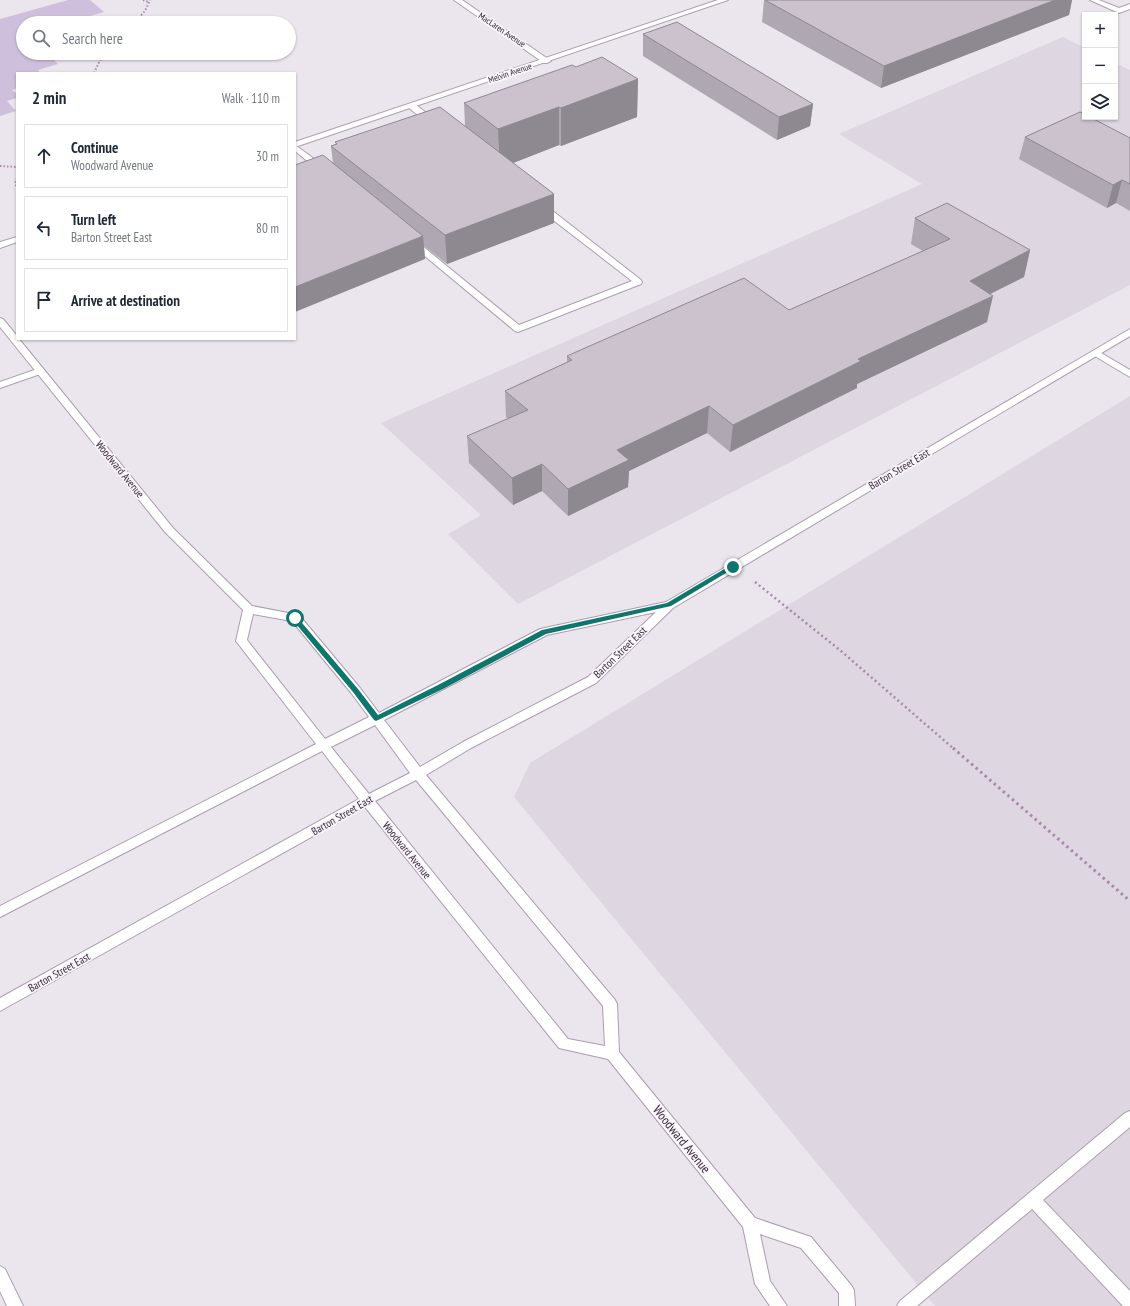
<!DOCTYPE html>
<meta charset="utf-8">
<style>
body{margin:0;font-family:"PT Sans Narrow",sans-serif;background:#f2f2f3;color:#1f2937}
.controls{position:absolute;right:12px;top:12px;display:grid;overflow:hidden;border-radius:0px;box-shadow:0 1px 3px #0004}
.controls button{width:36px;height:36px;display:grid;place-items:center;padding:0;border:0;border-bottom:1px solid #e0e1e3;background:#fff;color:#1f2937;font:20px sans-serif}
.stop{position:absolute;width:12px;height:12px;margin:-9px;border:3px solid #0f766e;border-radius:50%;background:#fff}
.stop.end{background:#0f766e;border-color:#fff;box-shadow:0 1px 4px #0008}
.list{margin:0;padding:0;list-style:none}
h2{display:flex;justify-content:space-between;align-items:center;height:52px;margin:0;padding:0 16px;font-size:17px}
h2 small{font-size:13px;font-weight:400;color:#747a83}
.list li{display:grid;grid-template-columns:26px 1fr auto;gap:12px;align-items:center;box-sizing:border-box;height:64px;margin:0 8px 8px;padding:0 8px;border:1px solid #e0e1e3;border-radius:0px}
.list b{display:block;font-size:15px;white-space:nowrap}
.list p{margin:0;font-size:13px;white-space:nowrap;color:#747a83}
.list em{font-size:13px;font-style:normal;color:#747a83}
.icon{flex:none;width:22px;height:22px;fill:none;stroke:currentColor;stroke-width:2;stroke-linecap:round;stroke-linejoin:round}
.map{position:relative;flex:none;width:1130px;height:1306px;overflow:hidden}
.search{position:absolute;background:#fff;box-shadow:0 1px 3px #0004;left:16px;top:16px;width:280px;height:44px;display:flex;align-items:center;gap:10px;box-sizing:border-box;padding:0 14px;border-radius:22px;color:#747a83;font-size:15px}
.panel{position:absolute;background:#fff;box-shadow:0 1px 3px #0004;left:16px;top:72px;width:280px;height:268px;border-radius:0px}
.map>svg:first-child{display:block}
.built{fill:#ded6e1}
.green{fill:#cec0dc}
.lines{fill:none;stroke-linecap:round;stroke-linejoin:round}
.service-casing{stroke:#aca0ae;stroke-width:2}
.minor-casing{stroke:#aca0ae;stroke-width:2}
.tertiary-casing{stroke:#aca0ae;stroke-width:2}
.secondary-casing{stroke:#ad9caf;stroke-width:2}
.path-far2{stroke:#aa89ae;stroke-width:2;stroke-dasharray:1.5 2;stroke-linecap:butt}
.path-far1{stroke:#aa89ae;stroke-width:2.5;stroke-dasharray:2 3;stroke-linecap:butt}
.path{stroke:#aa89ae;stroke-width:3;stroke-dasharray:2.5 3.5;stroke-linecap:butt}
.service{fill:#fff;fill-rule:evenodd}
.minor{fill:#fff;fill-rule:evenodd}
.tertiary{fill:#fff;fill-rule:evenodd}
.secondary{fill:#fff;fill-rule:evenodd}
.wall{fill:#afa7b1}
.shaded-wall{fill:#8e8890}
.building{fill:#cbc2ce;stroke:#8e8890}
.route{fill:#0f766e}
.labels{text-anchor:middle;stroke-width:3.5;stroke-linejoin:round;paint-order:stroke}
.far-street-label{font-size:9px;fill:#3c263d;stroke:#f8f6fa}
.street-label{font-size:11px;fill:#3c263d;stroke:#f8f6fa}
.near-street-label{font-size:13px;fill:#3c263d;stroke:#f8f6fa}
</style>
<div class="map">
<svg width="1130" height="1306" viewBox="0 0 1130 1306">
<rect width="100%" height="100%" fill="#ebe5ed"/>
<!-- built -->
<path class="built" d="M1063 37 1085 48V117H1115V63L1130 70V285L518 604 448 534 481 515 381 423 922 184 839 134Z
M1130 396V1306H935L514 797 530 763Z"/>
<!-- green -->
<path class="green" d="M68 0H90L104 12 90 16 96 22 94 23H23V53H58L50 56 58 64 38 70 40 73H17V88L12 90 17 94V98L7 101 16 111 0 116V19Z"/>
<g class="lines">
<!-- service casing -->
<g class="service-casing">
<path id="service" d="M1090 0H1099L1119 8 1130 4V9L1119 13Z
M409 104H415L435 120V124H429L409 108Z
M295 145 324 166V170H318L295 151Z
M539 205H545L641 280 642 282 641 284 518 332 515 331 408 242 412 240H415L519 325 632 281 539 209Z
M1096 350 1130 370V377L1093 355 1091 353 1093 351Z
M40 368 43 369 45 371 43 373 0 388V382Z
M1130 1111V1127L1043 1200 1130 1291V1306H1123L1032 1209 917 1306H897L900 1301 1125 1113Z"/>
</g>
<!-- minor casing -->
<g class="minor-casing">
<path id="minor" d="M454 0H462L551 61 547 63H544Z
M0 1266 5 1269 23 1306H7L0 1291Z"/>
</g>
<!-- tertiary casing -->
<g class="tertiary-casing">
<path id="tertiary" d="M718 0H728L295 147V142Z
M17 237V242L0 248V242Z"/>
</g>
<!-- secondary casing -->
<g class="secondary-casing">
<path id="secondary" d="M0 318 3 319 17 336V339H19L173 528 252 606 299 615 360 688 379 713 540 629 666 602 1130 329V336L673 608 596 683 471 748 426 775 615 1000 617 1004 619 1052 755 1218 811 1237 851 1285 854 1290 855 1306H839V1293L801 1248 760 1234 770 1281 787 1306H770L755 1284 743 1227 608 1059 559 1048 365 807 0 1011V998L359 799 322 751 0 917V906L316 744 236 641 243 610 165 532 0 327ZM656 612 588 677 463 742 420 767 384 720 547 635ZM253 614 292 621 352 694 369 717 325 739 247 640ZM375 725 410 773 369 794 331 747ZM416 780 603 1006 605 1046 568 1039 375 801Z"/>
</g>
<!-- path-far2 -->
<path class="path-far2" d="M143 0 149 2
M134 23 145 11 150 0
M94 73 101 58 106 53
M0 166 17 167
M17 178 15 183 17 187"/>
<!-- path-far1 -->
<path class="path-far1" d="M755 582 841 651 954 749"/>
<!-- path -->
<path class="path" d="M953 748 1130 901"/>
<!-- service -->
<use href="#service" class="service"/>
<!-- minor -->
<use href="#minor" class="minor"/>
<!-- tertiary -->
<use href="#tertiary" class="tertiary"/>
<!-- secondary -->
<use href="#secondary" class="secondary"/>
</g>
<!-- wall -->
<path class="wall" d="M764 0H1072L1069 15 881 88 762 22Z
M643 34 813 104 810 126 777 140 643 56Z
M576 67 638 79 637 117 561 146 559 145 513 163 554 194V223L447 264 424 246 425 259 333 164 331 146 336 144 335 142 465 126 464 103Z
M1025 137 1130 138V211L1116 203 1107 208 1019 159Z
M915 218 1030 250 1024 277 990 294 987 322 857 384V388L730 452 707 433 629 471 628 487 568 516 542 491 513 505 469 463 467 436 508 419 506 417 505 391 567 362V356L789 310 923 251 911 244Z"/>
<!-- shaded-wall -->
<path class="shaded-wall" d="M1055 0H1072L1069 15 881 88 884 66Z
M638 79 637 117 561 146V108Z
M813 104 810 126 777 140 779 117Z
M559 107V145L500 168 498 129Z
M1122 180 1116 203 1107 208 1113 185Z
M554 194V223L447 264 445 235Z
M423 236 425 259 295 312V287Z
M1030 250 1024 277 964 307 970 281Z
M993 296 987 322 857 384V388L730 452 733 425 858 359Z
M709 406 707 433 629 471 628 487 568 516V489L617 450Z
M542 464V491L513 505 512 478Z"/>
<!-- building -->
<path class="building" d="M765 0H1055L884 66Z
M677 22 813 104 779 117 643 34Z
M602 57 638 79 561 108 559 107 498 129 464 103 572 65 576 67Z
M440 107 554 194 445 235 331 146 337 144 335 142Z
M1080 112 1085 114V117H1090L1130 138V184L1122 180 1113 185 1025 137Z
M323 155 423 236 295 287V165Z
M947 203 1030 250 970 281 993 296 858 359 861 361 733 425 709 406 617 450 629 460 568 489 542 464 512 478 467 436 528 410 505 391 572 360 567 356 744 278 789 310 950 239 915 218Z"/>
<!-- route -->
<path class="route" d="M731 565H735L736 567 671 606 546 634 443 689 376 721 374 720 353 692 291 618 292 617H297L358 689 378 715 438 685 542 630 667 603Z"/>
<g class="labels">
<!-- far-street labels -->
<g class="far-street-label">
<text transform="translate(502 30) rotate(34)" y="3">MacLaren Avenue</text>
<text transform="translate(510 73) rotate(-19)" y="3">Melvin Avenue</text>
</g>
<!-- street labels -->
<g class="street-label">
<text transform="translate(120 469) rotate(51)" y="4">Woodward Avenue</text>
<text transform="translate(899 469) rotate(-31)" y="4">Barton Street East</text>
<text transform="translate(620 652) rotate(-44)" y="4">Barton Street East</text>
<text transform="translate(342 815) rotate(-30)" y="4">Barton Street East</text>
<text transform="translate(407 850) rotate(51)" y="4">Woodward Avenue</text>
<text transform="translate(59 972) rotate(-29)" y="4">Barton Street East</text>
</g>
<!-- near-street labels -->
<g class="near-street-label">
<text transform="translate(682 1139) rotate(51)" y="5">Woodward Avenue</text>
</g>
</g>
</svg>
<div class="controls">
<button>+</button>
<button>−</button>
<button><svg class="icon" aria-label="layers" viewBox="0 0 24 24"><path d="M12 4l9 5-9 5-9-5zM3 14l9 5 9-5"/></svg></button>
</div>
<div class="stop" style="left:295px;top:618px"></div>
<div class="stop end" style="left:733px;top:567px"></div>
<div class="search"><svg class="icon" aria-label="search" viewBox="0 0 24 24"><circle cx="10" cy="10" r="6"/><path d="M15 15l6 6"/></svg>Search here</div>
<section class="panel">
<h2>2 min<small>Walk · 110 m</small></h2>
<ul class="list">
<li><svg class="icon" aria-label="ahead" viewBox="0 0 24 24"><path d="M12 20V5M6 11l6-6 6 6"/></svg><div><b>Continue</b><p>Woodward Avenue</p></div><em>30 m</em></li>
<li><svg class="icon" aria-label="left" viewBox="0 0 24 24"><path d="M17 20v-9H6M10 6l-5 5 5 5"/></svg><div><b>Turn left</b><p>Barton Street East</p></div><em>80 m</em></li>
<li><svg class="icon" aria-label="arrive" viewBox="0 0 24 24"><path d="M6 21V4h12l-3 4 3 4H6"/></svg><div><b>Arrive at destination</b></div></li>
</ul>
</section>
</div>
